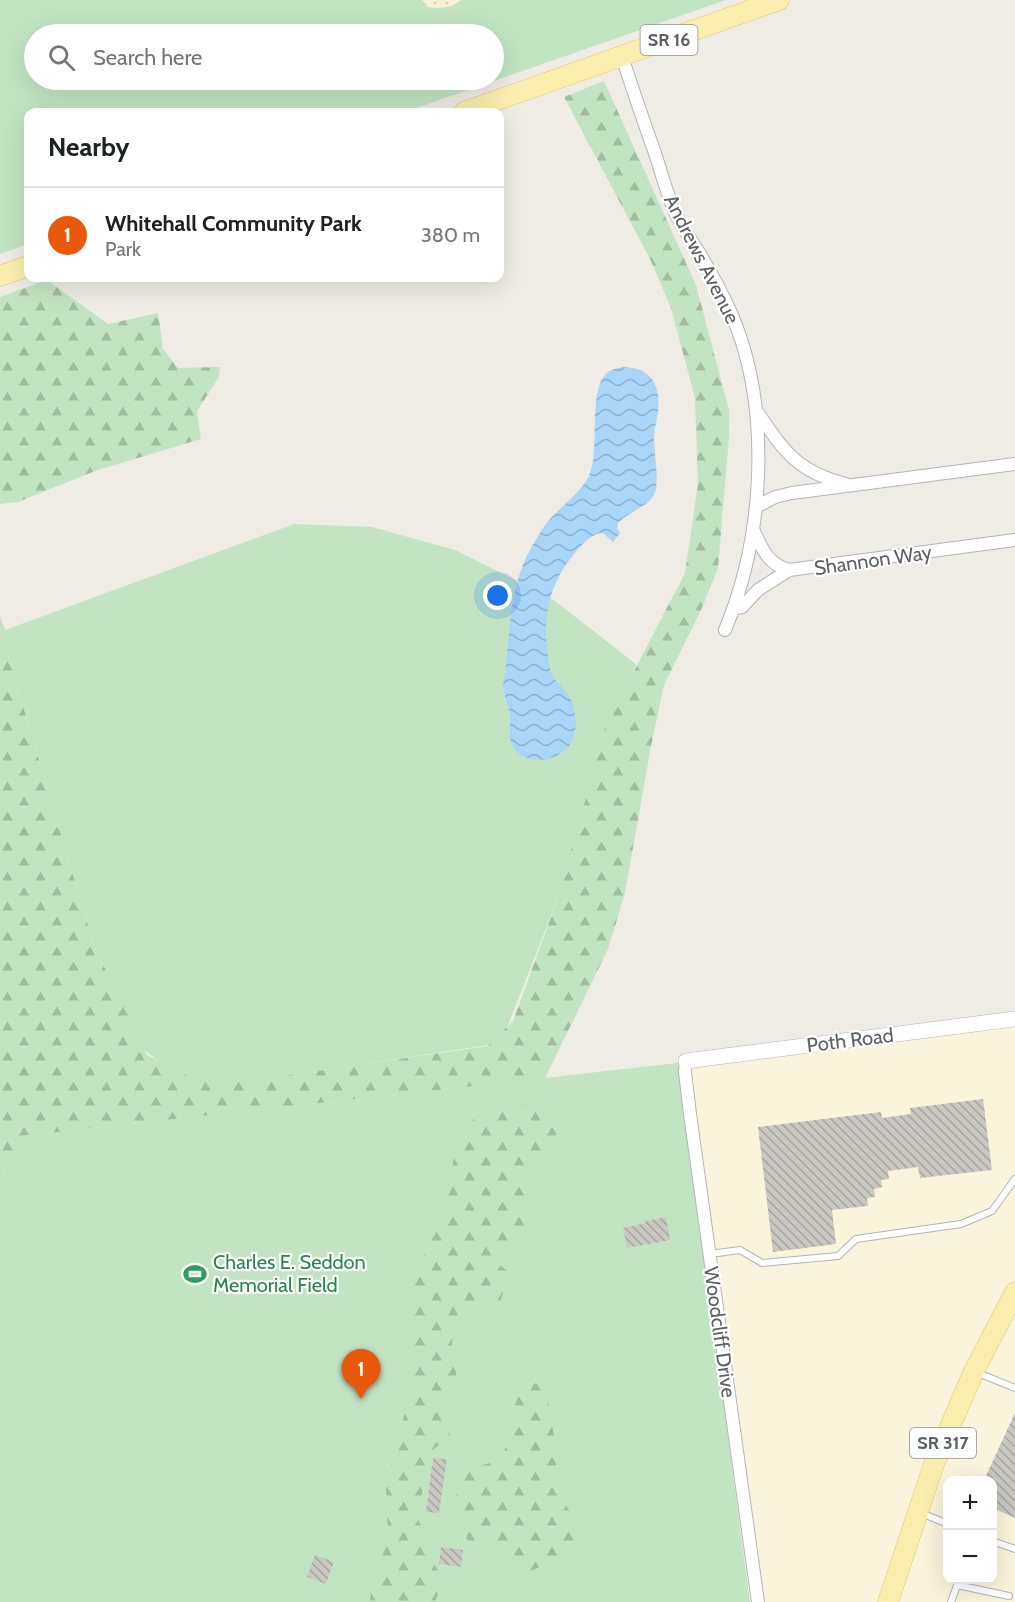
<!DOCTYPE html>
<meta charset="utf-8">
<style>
body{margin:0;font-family:Cabin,sans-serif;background:#f2f2f2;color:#202124}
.controls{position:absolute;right:18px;bottom:18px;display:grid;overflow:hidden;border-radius:12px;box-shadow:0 6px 24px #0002}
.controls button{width:54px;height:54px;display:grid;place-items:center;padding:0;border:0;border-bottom:2px solid #e0e0e0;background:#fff;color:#202124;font:30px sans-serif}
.you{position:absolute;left:498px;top:596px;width:21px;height:21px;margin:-15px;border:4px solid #fff;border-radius:50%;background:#1a73e8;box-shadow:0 0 0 9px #1a73e833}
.badge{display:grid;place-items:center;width:39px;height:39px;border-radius:50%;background:#ea580c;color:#fff;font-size:20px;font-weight:700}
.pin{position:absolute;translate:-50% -50px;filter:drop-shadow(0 2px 3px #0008)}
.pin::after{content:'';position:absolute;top:32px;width:21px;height:18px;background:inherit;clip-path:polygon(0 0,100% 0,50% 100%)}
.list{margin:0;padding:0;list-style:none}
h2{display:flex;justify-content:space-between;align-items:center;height:78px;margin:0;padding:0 24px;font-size:26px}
h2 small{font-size:20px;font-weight:400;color:#757577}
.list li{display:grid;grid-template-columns:39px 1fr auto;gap:18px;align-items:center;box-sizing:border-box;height:96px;padding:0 24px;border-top:2px solid #e0e0e0}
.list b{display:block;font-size:22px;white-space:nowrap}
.list p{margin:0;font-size:20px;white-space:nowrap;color:#757577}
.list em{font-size:20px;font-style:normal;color:#757577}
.icon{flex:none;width:33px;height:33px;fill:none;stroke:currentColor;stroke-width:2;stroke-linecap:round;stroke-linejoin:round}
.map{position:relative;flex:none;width:1015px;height:1602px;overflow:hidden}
.search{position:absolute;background:#fff;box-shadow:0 6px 24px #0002;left:24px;top:24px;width:480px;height:66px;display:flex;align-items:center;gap:15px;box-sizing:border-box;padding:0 21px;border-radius:33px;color:#757577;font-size:22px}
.panel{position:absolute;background:#fff;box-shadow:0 6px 24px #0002;left:24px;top:108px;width:480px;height:174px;border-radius:12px}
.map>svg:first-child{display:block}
.commercial{fill:#fbf4dc;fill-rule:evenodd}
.green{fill:#c3e4c3;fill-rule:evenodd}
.forest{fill:url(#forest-firs)}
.sand{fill:url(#sand-dots)}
.water{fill:url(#water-waves)}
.building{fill:url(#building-back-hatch)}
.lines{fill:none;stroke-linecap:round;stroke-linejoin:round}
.service-casing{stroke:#b2b5b9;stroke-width:8}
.minor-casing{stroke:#b2b5b9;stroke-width:14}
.tertiary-casing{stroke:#b2b5b9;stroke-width:16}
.primary-casing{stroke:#e7c464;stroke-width:21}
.service{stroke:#fff;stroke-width:6}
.minor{stroke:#fff;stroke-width:12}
.tertiary{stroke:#fff;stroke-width:15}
.primary{stroke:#f9eeae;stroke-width:20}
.labels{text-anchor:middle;stroke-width:4.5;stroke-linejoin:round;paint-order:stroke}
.shield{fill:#fff;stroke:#8d9092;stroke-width:1.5}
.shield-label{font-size:18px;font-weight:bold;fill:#5c6064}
.street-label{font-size:20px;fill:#5c6064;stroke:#fff}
.leisure-label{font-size:20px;fill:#27864d;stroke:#fff;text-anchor:start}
</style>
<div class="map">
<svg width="1015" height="1602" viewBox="0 0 1015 1602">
<defs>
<pattern id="forest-firs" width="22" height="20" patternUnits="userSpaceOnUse" patternTransform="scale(1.5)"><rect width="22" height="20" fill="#c3e4c3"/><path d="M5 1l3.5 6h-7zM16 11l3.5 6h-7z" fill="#a2bca2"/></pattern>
<pattern id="sand-dots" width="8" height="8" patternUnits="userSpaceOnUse" patternTransform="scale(1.5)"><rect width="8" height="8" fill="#f8f0d6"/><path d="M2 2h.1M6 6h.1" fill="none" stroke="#d7d0ba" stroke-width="1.8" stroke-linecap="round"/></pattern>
<pattern id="water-waves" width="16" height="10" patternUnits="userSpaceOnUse" patternTransform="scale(1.5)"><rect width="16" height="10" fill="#a9d5f9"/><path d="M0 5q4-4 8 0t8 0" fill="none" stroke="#8db0cd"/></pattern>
<pattern id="building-back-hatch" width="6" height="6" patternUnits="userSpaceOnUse" patternTransform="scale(1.5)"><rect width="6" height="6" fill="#c9c7c2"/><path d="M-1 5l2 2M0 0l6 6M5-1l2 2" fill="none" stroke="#a6a5a1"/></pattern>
</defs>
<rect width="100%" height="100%" fill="#eeece5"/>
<!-- commercial -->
<path class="commercial" d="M1015 1025V1602H750L678 1063ZM948 1480H992V1580H948Z"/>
<!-- green -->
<path class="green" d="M0 0H726L405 112H28V244L0 254ZM34 34H494V80H34Z
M294 524 372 527 455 550 551 598 636 664 559 895 501 1043 195 1090 142 1048 94 946 0 628V616L5 630Z
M678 1063 750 1602H0V1197L5 1164 22 1136Z"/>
<!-- forest -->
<path class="forest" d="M604 81 696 285 729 410V437L718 568 702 608 664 685 651 746 625 893 608 949 545 1078 22 1136 5 1164 0 1197V628L94 946 147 1055 195 1080 242 1082 488 1046 513 1021 559 895 606 725 685 573 698 484 695 398 671 308 650 259 564 97Z
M47 280 108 324 158 313 163 349 178 368 220 367 219 377 197 411 201 439 95 471 18 502 0 504V297Z
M534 1104H544L553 1109 558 1128 553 1148C536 1158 531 1180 523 1198 536 1237 532 1236 494 1244L491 1253 496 1262 512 1275 506 1283 500 1302 459 1312C458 1323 452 1332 452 1343 453 1353 458 1365 456 1375 455 1385 446 1395 445 1405 444 1415 451 1422 450 1432 448 1443 434 1445 429 1455 420 1474 425 1498 417 1518L422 1527 430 1557 440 1574 442 1584 435 1602H370L372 1576 382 1558 388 1534 386 1485 406 1408 410 1377 408 1306 414 1277 439 1222 445 1202 454 1158 464 1131 470 1122 479 1115 499 1108Z
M538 1383 546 1389 556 1448V1479L562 1498 577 1524V1533L575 1544 550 1563 530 1571C510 1548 502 1548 472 1546 468 1540 462 1533 459 1526 450 1510 458 1481 469 1467 479 1465 492 1465 500 1457 518 1437 504 1386 538 1383Z"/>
<!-- sand -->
<path class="sand" d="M422 0H461C452 8 440 9 428 7Z"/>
<!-- water -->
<path class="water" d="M624 367C651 368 661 385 658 411 657 420 654 430 654 439 654 452 660 484 654 495 646 508 628 512 618 523L617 528 620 533 613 542 603 533C591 533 581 546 574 554 551 582 543 612 547 648 548 657 549 667 552 675 556 682 562 686 567 693 576 705 579 727 572 741 568 751 556 757 547 759 533 762 517 758 512 744 508 736 511 722 510 713 508 703 504 696 503 686 511 638 507 586 534 543 539 534 545 524 552 517 565 503 580 493 589 476 601 451 587 390 607 373 611 369 619 368 624 367Z"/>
<!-- building -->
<path class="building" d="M983 1099 992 1170 920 1178 918 1167 888 1171 889 1179 881 1180 882 1187 874 1189 875 1197 867 1198 868 1206 832 1210 836 1244 773 1252 758 1127 881 1112 882 1118 911 1114 910 1108Z
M666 1217 670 1240 627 1248 623 1228 646 1223 645 1221Z
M1015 1413V1518L993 1508V1480H984Z
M433 1458 447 1459 439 1513 426 1512Z
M441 1547 463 1550 461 1567 439 1564Z
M315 1555 334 1562 326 1584 307 1577Z"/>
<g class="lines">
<!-- service casing -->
<g class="service-casing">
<path id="service" d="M710 1254 740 1250 762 1263 838 1256 856 1239 961 1224 992 1211 1015 1179
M978 1373 1015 1388
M921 1513 948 1524
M992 1541 1015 1549
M957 1585 1009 1596
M951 1602 959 1580"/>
</g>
<!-- minor casing -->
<g class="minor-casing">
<path id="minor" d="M622 57C633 90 644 123 656 156 662 175 667 194 675 212 681 226 690 238 698 251 711 272 722 293 732 315 772 410 764 537 725 630
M758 413C784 451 797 472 846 484
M756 507 775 497 792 493 1015 464
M753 529C762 548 767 564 789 570L1015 540
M735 608 742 607 758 590 789 570
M686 1061 685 1072 690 1114 758 1602"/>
</g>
<!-- tertiary casing -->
<g class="tertiary-casing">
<path id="tertiary" d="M686 1061 1015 1019"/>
</g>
<!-- primary casing -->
<g class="primary-casing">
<path id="primary" d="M464 112 779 0
M0 276 28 266
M888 1602 934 1464 974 1371 1015 1292"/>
</g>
<!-- service -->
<use href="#service" class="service"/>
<!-- minor -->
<use href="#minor" class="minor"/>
<!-- tertiary -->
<use href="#tertiary" class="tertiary"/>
<!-- primary -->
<use href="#primary" class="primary"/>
</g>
<!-- icons -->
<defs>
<g id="stadium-bare" transform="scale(1.8)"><path d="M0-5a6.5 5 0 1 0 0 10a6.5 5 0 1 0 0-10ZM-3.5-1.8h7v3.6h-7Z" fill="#2e9e5b" stroke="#fff" stroke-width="2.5" paint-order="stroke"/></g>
</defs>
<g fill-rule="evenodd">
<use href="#stadium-bare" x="195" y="1274"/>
</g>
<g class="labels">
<!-- shield labels -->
<g class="shield">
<rect x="640.5" y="25" width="57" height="30" rx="4.5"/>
<rect x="910" y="1428" width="66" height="30" rx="4.5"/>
</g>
<g class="shield-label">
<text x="669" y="46">SR 16</text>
<text x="943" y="1449">SR 317</text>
</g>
<!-- street labels -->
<g class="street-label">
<text transform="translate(702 259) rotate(63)" y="7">Andrews Avenue</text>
<text transform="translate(873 560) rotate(-8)" y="7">Shannon Way</text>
<text transform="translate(850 1040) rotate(-7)" y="7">Poth Road</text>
<text transform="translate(720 1332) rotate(82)" y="7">Woodcliff Drive</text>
</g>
<!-- leisure labels -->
<g class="leisure-label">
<text x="213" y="1269">Charles E. Seddon<tspan x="213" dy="23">Memorial Field</tspan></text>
</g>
</g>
</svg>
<div class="controls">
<button>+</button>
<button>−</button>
</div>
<div class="you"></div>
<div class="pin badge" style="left:361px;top:1399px">1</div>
<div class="search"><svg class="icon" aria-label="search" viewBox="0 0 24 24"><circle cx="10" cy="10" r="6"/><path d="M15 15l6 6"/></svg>Search here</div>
<section class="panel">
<h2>Nearby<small></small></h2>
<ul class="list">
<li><span class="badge">1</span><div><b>Whitehall Community Park</b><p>Park</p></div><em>380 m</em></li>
</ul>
</section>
</div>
